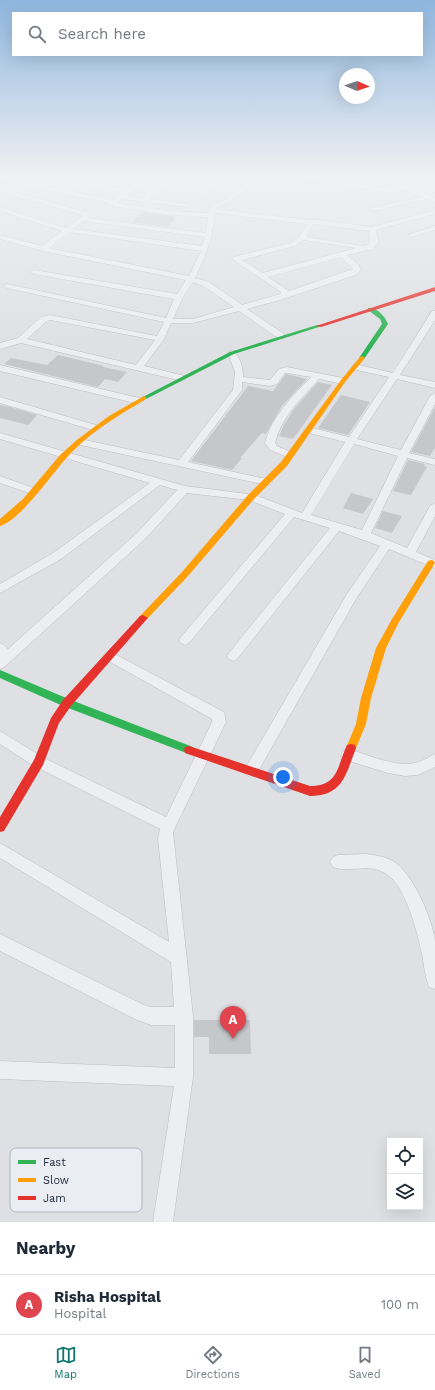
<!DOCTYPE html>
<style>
body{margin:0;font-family:"Work Sans",sans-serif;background:#f2f2f3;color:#1f2937}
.controls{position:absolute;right:12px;bottom:12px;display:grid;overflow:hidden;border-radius:0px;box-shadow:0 4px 16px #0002}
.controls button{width:36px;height:36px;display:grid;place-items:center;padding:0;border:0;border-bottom:1px solid #e0e1e3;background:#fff;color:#1f2937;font:20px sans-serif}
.compass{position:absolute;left:339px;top:68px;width:36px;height:36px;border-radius:50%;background:#fff;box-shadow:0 4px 16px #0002;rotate:92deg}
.you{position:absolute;left:283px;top:777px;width:14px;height:14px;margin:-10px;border:3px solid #fff;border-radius:50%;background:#1a73e8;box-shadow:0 0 0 6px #1a73e833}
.badge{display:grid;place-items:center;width:26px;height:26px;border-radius:50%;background:#0f766e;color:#fff;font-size:13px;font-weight:700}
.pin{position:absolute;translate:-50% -33px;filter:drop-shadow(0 1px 2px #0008)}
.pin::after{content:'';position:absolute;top:21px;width:14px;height:12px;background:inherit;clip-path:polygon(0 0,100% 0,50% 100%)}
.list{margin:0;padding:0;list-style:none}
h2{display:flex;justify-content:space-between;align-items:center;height:52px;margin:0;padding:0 16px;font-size:17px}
h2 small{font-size:13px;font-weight:400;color:#747a83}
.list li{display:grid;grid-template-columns:26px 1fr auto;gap:12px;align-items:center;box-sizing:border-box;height:60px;padding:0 16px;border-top:1px solid #e0e1e3}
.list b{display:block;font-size:15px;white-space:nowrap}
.list p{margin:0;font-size:13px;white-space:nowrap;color:#747a83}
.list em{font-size:13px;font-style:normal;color:#747a83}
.icon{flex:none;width:22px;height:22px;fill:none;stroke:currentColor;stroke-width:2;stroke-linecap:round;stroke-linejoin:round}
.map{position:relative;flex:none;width:435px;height:1222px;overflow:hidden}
.search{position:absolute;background:#fff;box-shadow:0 4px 16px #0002;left:12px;right:12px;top:12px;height:44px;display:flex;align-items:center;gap:10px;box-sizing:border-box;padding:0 14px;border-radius:0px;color:#747a83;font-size:15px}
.sheet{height:112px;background:#fff}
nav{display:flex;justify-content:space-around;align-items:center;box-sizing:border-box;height:56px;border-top:1px solid #e0e1e3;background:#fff;font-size:11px;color:#747a83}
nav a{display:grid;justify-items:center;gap:2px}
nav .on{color:#0f766e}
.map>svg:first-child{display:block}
.building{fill:#c5c7cb}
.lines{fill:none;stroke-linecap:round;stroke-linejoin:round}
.street-casing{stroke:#bbbdc1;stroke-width:1}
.street{fill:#edeef1;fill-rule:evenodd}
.fast{fill:#30b455;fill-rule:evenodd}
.slow{fill:#ff9f0a;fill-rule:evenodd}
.jam{fill:#e5322d;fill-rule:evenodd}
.key{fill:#eaeef4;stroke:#afb4bd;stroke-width:1}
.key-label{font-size:11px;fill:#242b3d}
</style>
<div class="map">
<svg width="435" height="1222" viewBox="0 0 435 1222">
<rect width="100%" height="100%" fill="#dee0e3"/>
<!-- building -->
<path class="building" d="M143 212 171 216 177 217 167 227 131 222Z
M58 355 104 366 103 367 127 372 118 382 105 379 98 387 4 364 11 358 47 365Z
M286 374 307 379 282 406 266 434 262 433 240 458H242L232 470 191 461 248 386 273 391Z
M318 382 332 385 293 439 279 436 284 425 294 409Z
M341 395 370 402 348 435 318 428Z
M0 405 10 407 37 415 28 425 0 418Z
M435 407V448L430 456 411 452Z
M408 460 425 464 424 466 427 467 411 495 393 491Z
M351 493 373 499 363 514 343 508Z
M383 511 402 516 392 533 375 528Z
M194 1020H250L251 1054H209V1037H194Z"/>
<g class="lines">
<!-- street casing -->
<g class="street-casing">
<path id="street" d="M146 175H153L127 196 142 198C153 189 165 175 180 175L149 199 187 204 189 205V207L122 199 118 203 171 211 208 213 214 204 225 200 256 175H262L229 202 218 206 216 209 309 220 312 219 372 227 435 210V214L376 230 378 242 373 249 347 255 359 265 361 270 356 275 280 300 247 309 284 334 285 336 284 338H278L239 311 193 323H171L164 339 144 366 185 376 186 378 185 380 182 381 21 343 0 349V343L18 338 41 317 50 315 157 336 164 322 7 288 3 286 7 284 166 318 174 299 34 274 30 272 34 270 177 294 186 280 43 251 0 239V235L42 246 62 231 0 211V207L66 228 83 215 0 192V188L90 213 91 214 88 218 206 233 208 217 171 215 112 206 110 205 109 203 0 180V176L113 200 122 193 62 180 65 178 126 190ZM215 213 307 224 299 237 291 243 233 257 232 259 281 292 280 294 242 305 209 282 195 278C207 253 212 240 215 213ZM83 221 205 237 202 246 73 229ZM313 224 369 231 370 242 367 245 364 246 306 237ZM69 232 201 251 189 276 49 248ZM303 240 356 248 263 273 242 260 295 246ZM341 257 353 269 289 291 268 277ZM193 282 203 286 234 307 193 319H173L183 297ZM50 320 155 340 136 365 27 339 47 321Z
M222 175H229L203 195H199V193Z
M286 175H299L394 189 401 188 395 184V180L399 175H405L401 180V183L432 196 435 198V202L428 199 373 211 370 209 371 208 422 197 406 190 394 193 383 192 289 177Z
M435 226V230L411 237 408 235Z
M432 311H435V320L400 375 435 382V388L397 379 357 439 401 450 430 396 435 393V404L409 453 435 459V465L407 458 371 533 407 548 430 506 435 503V516L416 552 435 560V568L389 549 356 599 256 775 251 777 246 775 244 771 246 767 347 594 380 546 339 531 237 659 233 661 229 659 227 656 229 653 330 528 294 517 189 643 185 645 181 643 179 640 181 637 285 514 249 500 187 493 145 539 12 660 4 667 0 669V643L4 645 8 649 137 533 177 490 160 485 61 559 0 593V584L53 553 150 483 0 439V433L185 486 255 495 302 513 345 442 305 432 303 430 308 427 349 437 389 377 352 369 351 367 355 364 393 373ZM354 444 398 456 362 530 311 515Z
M232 350C239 353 244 370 243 377L270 380 279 369 287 367 343 378 347 381 343 384 319 379C301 399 282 416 275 443L277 446 293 453 295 455 290 458 270 450 265 443C272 416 292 397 311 377L287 373H285L277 384 270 386 242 382V390L188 462 271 480 272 482 271 484 267 485 80 445 75 442 80 439 179 460 233 390 235 372 228 353Z
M0 365 139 398 144 401 139 404 0 371Z
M0 397 99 426 101 428 96 431 93 430 0 403Z
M0 476 39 490 40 492 35 495 0 483Z
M109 651 224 712 226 722 173 832 193 1016V1077L173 1222H153L174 1086 0 1079V1061L175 1068V1025H151L135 1019 0 951V934L144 1005 151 1007H174L171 962 0 858V843L169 942 158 839 160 829 34 766 0 744V731L44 758 166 817 212 722V719L105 659 103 656 105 653Z
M348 749C366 754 397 768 415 763 422 762 428 757 435 754V767L418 775 405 776 388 773 343 759 341 755 343 751Z
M365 854C376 855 389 857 397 864 414 877 432 919 435 940 435 956 435 974 435 989L429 987C425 977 424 965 422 954 417 932 405 880 381 871 366 864 348 873 333 867L330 862 333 857 338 855Z"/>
</g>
<!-- street -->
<use href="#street" class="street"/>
<!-- fast -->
<path class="fast" d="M368 308C377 307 385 316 388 324L364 359 362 360 359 358 382 324 380 319 368 310Z
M317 325 322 326 234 354 146 399H142L141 398 230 352Z
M0 670 71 700 193 747 194 750 193 753 189 754 63 706 0 678Z"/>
<!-- slow -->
<path class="slow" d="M362 356 365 358 345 382 287 466 254 499 188 576 146 620H140L138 618 140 616 182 572 248 495 281 462 341 380 360 357Z
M144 396 146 397V399C121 414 95 429 74 450 55 468 23 519 0 526V519L23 499 60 455 78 439 109 416Z
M431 560 434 561 435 563 399 622 386 648 371 698 366 724 356 748 355 751 351 752 347 751 346 748 356 724 361 698 376 648 392 619 428 561Z"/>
<!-- jam -->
<path class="jam" d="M435 287V291L321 327 316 326Z
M143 615 148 618 146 620 71 706 59 723 43 765 4 831 0 832V817L34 760 51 718 63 700 140 616Z
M351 744 355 745 356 748C346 774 343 796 310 796L185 753 184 750 185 747 189 746 310 786C339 786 337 766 347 745Z"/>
</g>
<!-- sky -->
<linearGradient id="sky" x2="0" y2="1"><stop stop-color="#8fb6df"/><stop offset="0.51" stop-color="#f0f1f2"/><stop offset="1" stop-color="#f0f1f2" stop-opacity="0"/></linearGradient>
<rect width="435" height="346" fill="url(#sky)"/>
<!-- legend -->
<rect x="10" y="1148" width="132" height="64" rx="6" class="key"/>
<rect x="18" y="1160" width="18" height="4" fill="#30b455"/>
<rect x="18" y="1178" width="18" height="4" fill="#ff9f0a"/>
<rect x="18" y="1196" width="18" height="4" fill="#e5322d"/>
<g class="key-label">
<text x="43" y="1166">Fast</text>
<text x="43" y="1184">Slow</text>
<text x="43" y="1202">Jam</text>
</g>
</svg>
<div class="controls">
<button><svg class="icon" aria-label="locate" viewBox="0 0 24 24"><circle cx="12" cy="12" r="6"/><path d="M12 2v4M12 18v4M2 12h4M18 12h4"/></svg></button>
<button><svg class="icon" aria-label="layers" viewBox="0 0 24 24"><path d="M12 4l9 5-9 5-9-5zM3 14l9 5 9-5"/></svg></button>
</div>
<svg class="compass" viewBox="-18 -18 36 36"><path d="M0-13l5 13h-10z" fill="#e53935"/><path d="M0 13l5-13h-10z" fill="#747a83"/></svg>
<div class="you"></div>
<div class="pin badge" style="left:233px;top:1039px;background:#e0444e">A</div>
<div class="search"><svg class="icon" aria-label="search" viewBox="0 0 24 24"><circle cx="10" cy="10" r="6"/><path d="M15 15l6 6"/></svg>Search here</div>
</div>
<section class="sheet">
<h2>Nearby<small></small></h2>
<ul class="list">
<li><span class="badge" style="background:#e0444e">A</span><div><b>Risha Hospital</b><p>Hospital</p></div><em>100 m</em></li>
</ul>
</section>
<nav>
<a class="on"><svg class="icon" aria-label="map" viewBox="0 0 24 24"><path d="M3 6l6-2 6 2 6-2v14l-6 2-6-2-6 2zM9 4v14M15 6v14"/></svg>Map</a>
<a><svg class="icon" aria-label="directions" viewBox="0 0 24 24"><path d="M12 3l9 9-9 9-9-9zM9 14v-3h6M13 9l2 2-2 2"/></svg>Directions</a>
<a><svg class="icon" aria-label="saved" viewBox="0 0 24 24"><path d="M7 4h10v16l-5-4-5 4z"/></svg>Saved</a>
</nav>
